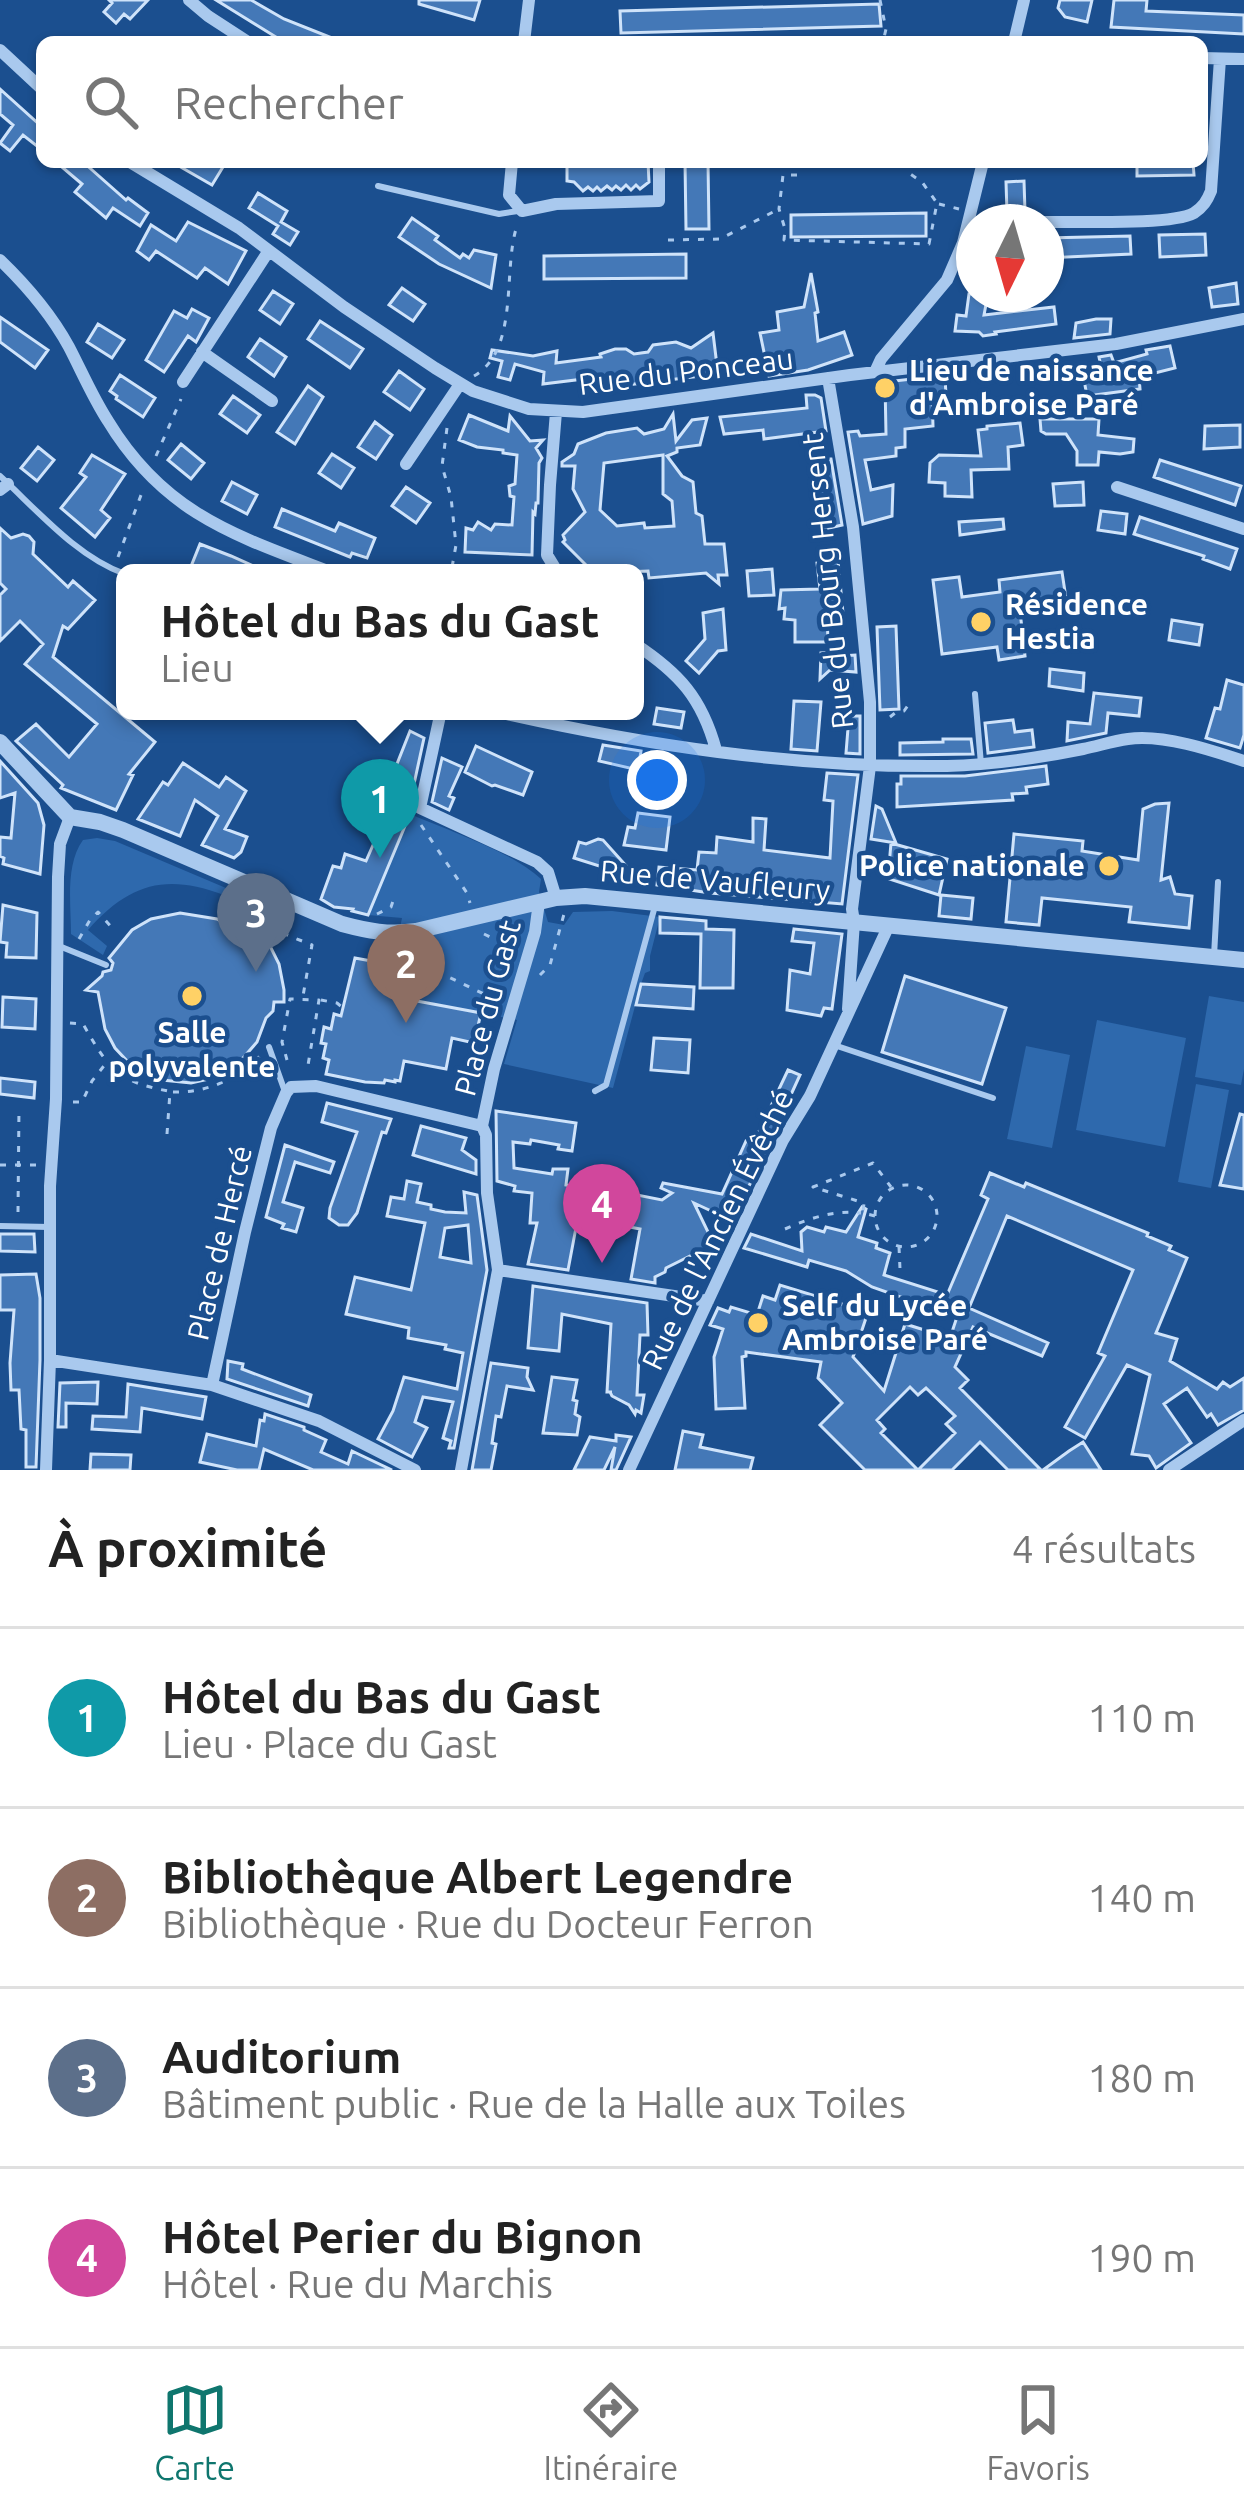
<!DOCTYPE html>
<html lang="fr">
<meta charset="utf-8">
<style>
body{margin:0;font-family:Ubuntu,sans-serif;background:#f2f2f2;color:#222}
.compass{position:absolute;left:956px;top:204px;width:108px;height:108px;border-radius:50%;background:#fff;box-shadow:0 3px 9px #0004;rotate:185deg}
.you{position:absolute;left:657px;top:780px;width:42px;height:42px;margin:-30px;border:9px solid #fff;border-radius:50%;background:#1a73e8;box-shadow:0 0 0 18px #1a73e833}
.badge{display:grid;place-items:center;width:78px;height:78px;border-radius:50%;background:#0f766e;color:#fff;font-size:39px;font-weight:700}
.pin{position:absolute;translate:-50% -99px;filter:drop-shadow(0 3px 6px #0008)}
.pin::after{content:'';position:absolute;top:63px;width:42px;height:36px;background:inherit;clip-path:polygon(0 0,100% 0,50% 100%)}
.popup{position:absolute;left:116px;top:564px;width:528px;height:156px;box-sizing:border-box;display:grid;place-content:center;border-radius:18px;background:#fff;filter:drop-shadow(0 3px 9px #0005);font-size:39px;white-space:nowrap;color:#767676}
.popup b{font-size:45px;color:#222}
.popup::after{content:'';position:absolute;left:50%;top:100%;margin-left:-24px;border:24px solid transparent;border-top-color:#fff}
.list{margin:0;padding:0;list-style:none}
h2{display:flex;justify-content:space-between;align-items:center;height:156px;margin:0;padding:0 48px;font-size:51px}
h2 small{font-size:39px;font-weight:400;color:#767676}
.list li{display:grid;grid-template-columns:78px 1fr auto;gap:36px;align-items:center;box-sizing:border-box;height:180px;padding:0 48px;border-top:3px solid #e0e0e0}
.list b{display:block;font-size:45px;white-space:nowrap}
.list p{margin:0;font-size:39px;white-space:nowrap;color:#767676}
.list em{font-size:39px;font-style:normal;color:#767676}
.icon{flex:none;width:66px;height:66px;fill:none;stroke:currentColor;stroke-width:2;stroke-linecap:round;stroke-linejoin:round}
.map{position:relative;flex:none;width:1244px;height:1470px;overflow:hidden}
.search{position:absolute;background:#fff;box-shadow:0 3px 9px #0004;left:36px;right:36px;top:36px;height:132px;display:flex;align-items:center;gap:30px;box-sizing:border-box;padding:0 42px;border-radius:18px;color:#767676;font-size:45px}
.sheet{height:876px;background:#fff}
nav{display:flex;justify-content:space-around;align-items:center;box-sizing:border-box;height:168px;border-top:3px solid #e0e0e0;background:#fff;font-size:33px;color:#767676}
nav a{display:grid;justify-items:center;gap:6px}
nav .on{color:#0f766e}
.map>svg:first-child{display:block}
.green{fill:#2e69ad}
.building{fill:#4478b7;stroke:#cfe3fa;stroke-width:3;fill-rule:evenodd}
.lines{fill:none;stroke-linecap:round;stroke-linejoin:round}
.path{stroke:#a9c9ee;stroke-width:3;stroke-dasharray:6 9;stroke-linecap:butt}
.service{stroke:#a9c9ee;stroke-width:6}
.minor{stroke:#a9c9ee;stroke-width:12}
.tertiary{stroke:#a9c9ee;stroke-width:16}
.poi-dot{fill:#ffd166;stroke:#1b4f8f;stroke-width:4.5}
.labels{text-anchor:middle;stroke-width:9;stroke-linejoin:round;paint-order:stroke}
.poi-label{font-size:30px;font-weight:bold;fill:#fff;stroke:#1b4f8f;text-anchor:start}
.street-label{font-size:30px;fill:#fff;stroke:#1b4f8f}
</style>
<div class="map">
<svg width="1244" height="1470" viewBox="0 0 1244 1470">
<rect width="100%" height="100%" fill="#1b4f8f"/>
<!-- green -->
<path class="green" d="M410 814C449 831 511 851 541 879L539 892 548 922 564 925 573 912 612 911 660 917 650 956V971L645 973 641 984 613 1088 504 1064 517 1020 417 1001 420 986 405 983V976L391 973 402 918 368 915Z
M97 838 115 841 271 907 268 912C253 911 238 900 224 895 165 873 129 884 88 930L107 946 103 955 71 934C71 904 65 865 83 840Z
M1209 996 1244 1002V1069L1241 1085 1195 1077Z
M1097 1020 1186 1038 1165 1147 1076 1130Z
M1026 1046 1070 1055 1052 1148 1007 1139Z
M1196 1084 1229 1090 1211 1188 1178 1182Z"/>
<!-- building -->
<path class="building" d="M109 0H148L130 19 124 14 116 23 104 12 112 3Z
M216 0H251L284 19 342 42H284Z
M419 0H480L474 20 419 4Z
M1060 0H1092L1087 22 1065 17 1058 8Z
M1114 0H1147L1146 11 1244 15V34L1111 27Z
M879 4 881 26 621 33 620 11Z
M0 89 42 127V150L23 135 10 151 0 143 13 125 0 114Z
M56 162H83L126 200 128 198 148 213 140 226 113 208 106 218 75 192 82 184Z
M172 162H226L212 185Z
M567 162H648L649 182 640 189 636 185 631 190 626 185 621 190 616 186 612 190 607 186 601 191 597 187 593 191 588 187 583 191 574 182 567 181Z
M685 162H708L709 229H686Z
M1137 162H1193L1194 175 1137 176Z
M1024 181 1025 212 1007 213 1006 182Z
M258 193 287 211 281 222 298 232 290 245 273 234 278 226 249 208Z
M926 213V236L791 237V215Z
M412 218 438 236 435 240 460 258 463 254 469 258 474 250 496 255 491 288 439 264 399 237Z
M188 222 246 251 228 284 205 268 197 278 156 251 149 260 137 251 151 225 176 241Z
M1205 234 1206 255 1160 257 1159 235Z
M1130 236 1131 254 1046 258V238Z
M686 254V278L544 279V256Z
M811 273 818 312 815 313 818 341 844 332 852 355 808 370 769 376 760 333 779 330 777 312 804 307Z
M1236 283 1238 304 1212 307 1209 288Z
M402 288 425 304 413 321 389 305Z
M273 291 293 304 280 324 260 310Z
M969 294H988L984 315 1054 307 1056 324 995 332 996 334 983 336 979 332 955 331 957 315 966 316Z
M192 309 209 318 196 342 188 336 164 372 146 360 174 311 187 318Z
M0 317 48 350 35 368 0 342Z
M1096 319H1111L1110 334 1074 338 1076 323Z
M320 321 363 349 350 368 308 339Z
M98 324 124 340 112 358 87 342Z
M713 333 718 374 626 385 625 381 616 382V379L585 382 584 379 543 384 544 372 515 364 510 380 498 377 502 361 490 358 492 350 533 356 557 351 556 363 601 357 600 354 615 349H626L634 354 648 352 653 345 676 342 691 348Z
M260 339 286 357 274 376 248 357Z
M1170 346 1175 368 1139 377 1140 389 1087 396 1084 380 1103 376 1099 357 1111 355 1114 363 1147 354 1146 350Z
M399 371 424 389 410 410 384 392Z
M120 375 155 398 143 417 116 399 117 396 110 391Z
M921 378 945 379 946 394 932 393 933 426 905 429V447L896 448V456L865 460 871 490 893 485 892 516 863 524 848 432 858 431 860 436 886 434 885 382Z
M308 386 323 397 295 444 277 432Z
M806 395H815L821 398 826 431 764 439 763 430 724 434 720 417 807 408Z
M233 396 260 415 247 433 220 414Z
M673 414 676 441 692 420 707 418 700 445 677 448V452L667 456 682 476 693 482 696 513 702 516 705 544H724L727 575H718L719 584 706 573 649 578 648 571 594 573 563 542 565 540 563 535 585 512 573 489 575 466H562V462L574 454 578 444 606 433 637 428 644 434 664 429ZM663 455V494L672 501 674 526 645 528 644 523 617 526 600 510 604 463Z
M469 415 508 431 510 416 530 441 543 440 536 448 542 458 539 463 538 503H536L535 514 533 512 532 555 465 552 466 528 473 530 478 522 491 530 495 524 512 525 514 497 510 496 509 486 515 484 517 455 503 453V450L477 447 459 440Z
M1040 419H1099L1098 435 1134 439 1133 452 1120 454 1099 452 1098 465H1077V451L1066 434H1046L1041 431Z
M375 422 392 435 376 459 358 447Z
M1020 423 1023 445 1008 447 1009 469 971 470 972 497 945 496V483L929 482 930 463 939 455 981 456 978 430 987 429V426Z
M1240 425V447L1204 449 1205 426Z
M181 444 204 463 191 479 168 460Z
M38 447 54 460 37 481 21 468Z
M332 454 354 468 341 488 319 473Z
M92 455 125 474 101 510 110 518 95 537 61 508 86 477 80 473Z
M829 459H831L842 525 825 529 821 502 817 496 818 478 814 462Z
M1160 460 1241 486 1235 505 1154 477Z
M232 482 257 495 247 514 222 501Z
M1083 482 1084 505 1055 506 1053 484Z
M406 487 430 503 416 523 392 506Z
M282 509 335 531 339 523 375 538 367 558 352 553 350 557 275 527Z
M1101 511 1127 514 1125 534 1098 530Z
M1140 517 1237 549 1230 569 1203 559 1204 556 1134 534Z
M1003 519 1004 529 960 535 959 522Z
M0 528 11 538 23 534 29 536 34 542 33 554 68 587 73 581 95 600 68 629 63 626 53 657 155 742 129 774 133 775 116 810 61 788 63 785 16 741 36 724 69 757 97 724 25 664 43 644 20 621 0 641V595L6 589 0 583Z
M200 544 231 556 269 573H215L192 564Z
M838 561 843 613 827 614 828 642H795V620L784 619 785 608 779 609 781 590 820 589 817 563Z
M772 569 774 595 749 596 747 571Z
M1062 572 1067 605 1020 611 1025 656 999 660 997 647 942 654 933 580 959 577 962 597 1000 592 999 580Z
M723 609 726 650 718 651 699 673 686 661 705 639 703 613Z
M1172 620 1202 625 1199 645 1169 640Z
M896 626 899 709 880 710 877 627Z
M840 652V656L855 655 856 672 830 670 820 679 821 653Z
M1050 669 1084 673 1083 691 1049 686Z
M1227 680 1244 685V735L1240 748 1206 738 1215 708 1220 709Z
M1094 693 1141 698 1139 716 1108 713 1106 733 1067 741 1068 722 1090 724Z
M794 701 821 702 817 751 791 749Z
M657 708 684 712 681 728 654 724Z
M849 716H860V754L846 753Z
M1013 720 1015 732 1032 730 1034 747 988 753 985 723Z
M410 731 424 738 414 784 393 774Z
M943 739H971L973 754 900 755V743L943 742Z
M603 745 641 751 638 770 599 761Z
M476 746 532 772 523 795 495 785 492 786 465 772Z
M442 758 462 767 449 796 454 798 449 810 432 802Z
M0 761 38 803 44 825 40 874 3 864 4 858 0 856V837L11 838 15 793 0 798Z
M183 763 219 787 226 777 246 791 225 829 247 837 241 852 234 858 202 845 218 816 195 800 180 836 138 819 163 782 168 785Z
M1046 766 1048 784 1026 787 1027 793 1012 794 1013 800 897 807V784H901V776H965Z
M827 773 858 775 842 904 710 893 657 885 659 867 697 870 699 852 716 853 717 837 753 842V818L766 819 764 850 830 858 833 801 824 800Z
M381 799 410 814 368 915 352 911 353 909 334 907 321 899 333 866 341 868 345 854 366 861 384 820 375 814Z
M1169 803 1161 880 1170 877 1175 894 1192 896 1189 928 1129 922 1131 907 1042 898 1039 925 1006 922 1014 834 1083 841 1082 851 1138 860 1143 809 1155 804Z
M876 806 882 809 896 843 871 839Z
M638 813 670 817 666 850 624 845 628 827 635 828Z
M598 839 603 840 637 878 574 858 579 842 586 844Z
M891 843 947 859 939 895 883 877 889 866Z
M941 895 973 898 971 919 939 916Z
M3 905 37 913 36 958 6 957 7 943 0 942Z
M180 913 217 919 236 930 255 948 267 940 279 964 284 990V1002H274L273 1011 266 1018 257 1042 243 1058 213 1078 191 1083 162 1080 130 1064 115 1048 105 1029 98 992 86 990 102 976 103 972 111 970 113 963 109 958 132 930 151 919Z
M660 917 706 921V929L734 930 733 988H700L701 934 660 933Z
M794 929 842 934 832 1009 824 1008 821 1016 787 1010 790 970 810 974 814 943 792 941Z
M355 958 393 965 391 973 406 976 405 983 420 986 417 1001 481 1013 474 1043 452 1038 446 1069 404 1061 400 1081 395 1080V1082L385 1080 384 1083 365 1082 326 1074 329 1060 323 1058 326 1044 321 1043 324 1027 331 1029 334 1014 341 1016Z
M905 976 1006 1008 982 1084 882 1052Z
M641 984 694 987 693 1009 636 1005Z
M3 997 36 999 35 1029 2 1027Z
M654 1038 690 1040 688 1073 651 1070Z
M788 1070 800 1075 733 1221 694 1203 710 1236 706 1248 666 1268 665 1272 655 1277V1283L631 1279 640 1229 578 1217 568 1270 528 1264 537 1223H530L532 1193 514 1191 515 1186 497 1181 496 1111 576 1123 572 1151 558 1149 559 1145 531 1140 530 1144 513 1142 514 1168 552 1174 553 1169H568L566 1185 602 1191V1188L662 1200 672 1193 661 1188 663 1183 722 1194 746 1141 753 1144Z
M0 1078 35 1082 34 1098 0 1094Z
M327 1103 391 1119 386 1133 382 1132 357 1213 348 1225H339L329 1218 330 1208 357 1132 322 1122Z
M1240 1114 1244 1115V1189L1220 1185Z
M421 1126 466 1138 462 1150 476 1160V1174L413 1155Z
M285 1145 334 1162 330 1173 295 1162 283 1202 303 1208 296 1232 282 1228 284 1224 266 1217Z
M990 1173 1024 1187 1026 1183 1148 1233 1147 1236 1171 1246 1169 1250 1187 1258 1156 1333 1177 1339 1170 1361 1217 1389 1223 1382 1230 1387 1244 1378V1410L1218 1425 1211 1414 1207 1417 1187 1388 1164 1404 1191 1443 1156 1468 1149 1456 1132 1454 1150 1375 1127 1365 1085 1438 1065 1427 1105 1356 1098 1353 1133 1270 1007 1216 969 1308 1048 1343 1042 1356 973 1327 955 1367 968 1380 960 1388 1041 1470H1008L980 1442 952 1470H865L820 1425 842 1403 818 1378 821 1362 746 1352V1356L742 1357 745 1408 716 1409 714 1357 723 1329 710 1325 718 1308 729 1312 731 1307 757 1315 763 1296 775 1300 780 1285 868 1312 853 1357 884 1391 905 1324 950 1338 957 1317 872 1287 846 1271 809 1260 807 1267 744 1248 751 1234 802 1251 801 1232 807 1227 824 1232 826 1227 846 1232 862 1207 866 1209 858 1237 877 1243 876 1248 890 1253 884 1275 947 1295 988 1199 981 1195ZM910 1387 918 1395 926 1388 955 1416 946 1424 955 1433 918 1470 881 1433 885 1429 877 1420Z
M407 1181 421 1184 417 1202 431 1205V1209L445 1212 466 1213 464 1192 477 1195 487 1270 454 1448H449L451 1441 443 1438 453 1402 423 1397 415 1422 427 1428 412 1457 378 1439 393 1411 404 1377 457 1389 463 1353 445 1349 446 1345 408 1338 409 1328 346 1314 355 1277 411 1290 425 1223 387 1216 391 1197 404 1199ZM468 1225 471 1263 440 1257 445 1228Z
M0 1234H34L35 1252 0 1251Z
M36 1274 40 1298V1360L36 1467H26V1430L21 1429 19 1390H11L10 1363 14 1310H0V1275Z
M533 1286 647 1303 648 1335H640L637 1395H644L641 1413 636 1410 635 1414 629 1405 612 1396 610 1392H612H607L611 1324 562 1314 559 1351 528 1348Z
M228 1361 243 1364 242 1369 311 1395 308 1406 227 1379Z
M491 1363 528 1368 527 1377 533 1390 507 1386 501 1417 496 1416 492 1443 496 1444 491 1470H472Z
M552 1377 577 1380 573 1400 577 1401 575 1414 580 1417 577 1435 543 1433Z
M98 1382 97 1404 66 1403V1427H58L60 1383Z
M128 1384 206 1397 202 1419 142 1408 140 1432 92 1429 93 1416 126 1417Z
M265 1414 304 1427V1430L326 1440 321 1452 348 1464 352 1451 392 1470H313L264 1449 259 1470H237L200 1462 207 1434 256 1446 260 1420 264 1421Z
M683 1431 703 1435 700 1447 753 1458 750 1470H675Z
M616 1435 631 1437 616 1470H611L615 1447 604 1470H574L590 1437 616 1441Z
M1083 1442 1101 1470H1043L1069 1451Z
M91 1454 131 1455 130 1470H90Z"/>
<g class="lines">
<!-- path -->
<path class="path" d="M880 0 886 29 883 42
M797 175H783L779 209 785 229 784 240 929 244 937 203 922 182 906 171
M939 204 959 209
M668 240 720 239 777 210
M474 376C519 350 503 273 516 229
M447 428 442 466 451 497 456 545 451 573
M156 456 181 399
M118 557 144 487
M890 717 895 713 904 711 909 704
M421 825 467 893 470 903
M377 914 391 907 393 901
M270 925 282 933 312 945 303 996
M484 934 490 937 505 938V972
M505 937 518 927
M79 939 90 920 98 912 114 930
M381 950 405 956 484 994 494 1013
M540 975 550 965 564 914
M321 1000 337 1003 343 1008
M70 1023 83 1024C109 1069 116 1081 168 1091
M287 1060 282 1042 290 999 319 1000 307 1071
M73 1102H82L92 1081 107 1062
M167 1134 170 1092C207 1093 234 1081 261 1055
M0 1165H37
M875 1216a31 31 0 1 1 62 0a31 31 0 1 1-62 0Z
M18 1212 19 1107
M875 1216 863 1213 864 1203 813 1187 873 1163 891 1187
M785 1229C810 1218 834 1210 861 1213
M899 1247 900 1269"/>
<!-- service -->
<path class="service" d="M378 186 499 214 518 211
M0 476C37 510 77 557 125 574
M975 694 981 764
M59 946 106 965
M1214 956 1218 882
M834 1045 993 1098
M269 1047 284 1089
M595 1091 606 1085 655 906
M0 1226 50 1227"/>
<!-- minor -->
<path class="minor" d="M189 0 208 16 248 42
M524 42 529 0
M1014 42 1024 0
M0 50 42 89
M1202 58 1244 59
M130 162 239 228 344 307 435 368 473 391 529 409 583 412 850 375 1116 344 1244 319
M512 162 509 195 522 211 556 204 659 201V162
M1041 222C1074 221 1170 226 1194 213 1203 207 1207 201 1211 191L1220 59
M0 260C27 286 51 314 69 347 82 372 93 398 108 421 165 515 237 536 333 573
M202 352 272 401
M875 372 881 359 947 280 963 243 983 162
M828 378 853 527 870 702V766L852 909 854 922 848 1009
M183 382 268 252
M556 412 550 485 547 555 558 573
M406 464 460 384
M1117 487 1244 529
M0 490 8 484
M635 644C679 673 702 698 716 750
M441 711 420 808 537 862 548 872 556 898
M493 711C642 745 793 768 947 766 992 765 1038 758 1083 749 1098 746 1113 741 1128 739 1163 734 1211 750 1244 761
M498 1270 708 1301
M50 1360 212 1385 319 1421 415 1470
M212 1385 245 1232 271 1128 286 1093 291 1087 316 1086 482 1126
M46 1470 50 1360V1186L56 1099 58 877 60 844 70 817
M461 1470 498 1270 487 1193 486 1135 482 1126 494 1069 535 932 539 902
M629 1470 783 1140 810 1096 889 925
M1169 1470 1244 1420"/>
<!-- tertiary -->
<path class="tertiary" d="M0 742 70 817 100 822 123 830 342 924C368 931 389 935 416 931L556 898 585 896 1244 960"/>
</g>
<!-- markers -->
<g class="poi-dot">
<circle cx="885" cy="388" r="12"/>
<circle cx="981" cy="622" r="12"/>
<circle cx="1109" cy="866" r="12"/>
<circle cx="192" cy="996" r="12"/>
<circle cx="758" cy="1323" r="12"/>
</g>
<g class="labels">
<!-- poi labels -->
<g class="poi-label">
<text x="909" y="381">Lieu de naissance<tspan x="909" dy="34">d'Ambroise Paré</tspan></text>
<text x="1005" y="615">Résidence<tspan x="1005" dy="34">Hestia</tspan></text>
<text x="1085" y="876" text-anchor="end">Police nationale</text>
<text x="192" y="1043" text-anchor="middle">Salle<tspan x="192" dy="34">polyvalente</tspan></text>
<text x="782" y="1316">Self du Lycée<tspan x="782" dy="34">Ambroise Paré</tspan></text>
</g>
<!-- street labels -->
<g class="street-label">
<text transform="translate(686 372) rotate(-7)" y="10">Rue du Ponceau</text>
<text transform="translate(828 581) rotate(-96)" y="10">Rue du Bourg Hersent</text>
<text transform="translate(715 881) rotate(5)" y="10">Rue de Vaufleury</text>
<text transform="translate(488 1008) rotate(-75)" y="10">Place du Gast</text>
<text transform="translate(718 1230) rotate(-64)" y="10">Rue de l'Ancien Évêché</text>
<text transform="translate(220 1243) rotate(-77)" y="10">Place de Hercé</text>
</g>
</g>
</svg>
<svg class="compass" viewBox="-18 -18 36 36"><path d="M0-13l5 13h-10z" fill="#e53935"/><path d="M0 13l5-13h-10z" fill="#767676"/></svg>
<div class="you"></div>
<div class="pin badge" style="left:380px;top:858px;background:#0f9aa8">1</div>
<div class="popup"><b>Hôtel du Bas du Gast</b>Lieu</div>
<div class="pin badge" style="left:406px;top:1023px;background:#8d6e63">2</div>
<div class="pin badge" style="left:256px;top:972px;background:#5c6f8a">3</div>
<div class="pin badge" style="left:602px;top:1263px;background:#d1479c">4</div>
<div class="search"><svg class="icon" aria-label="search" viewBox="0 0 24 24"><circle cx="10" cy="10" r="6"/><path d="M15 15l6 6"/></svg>Rechercher</div>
</div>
<section class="sheet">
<h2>À proximité<small>4 résultats</small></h2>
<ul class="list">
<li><span class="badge" style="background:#0f9aa8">1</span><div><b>Hôtel du Bas du Gast</b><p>Lieu · Place du Gast</p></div><em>110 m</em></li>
<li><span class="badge" style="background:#8d6e63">2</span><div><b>Bibliothèque Albert Legendre</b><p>Bibliothèque · Rue du Docteur Ferron</p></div><em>140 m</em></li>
<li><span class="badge" style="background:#5c6f8a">3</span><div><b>Auditorium</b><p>Bâtiment public · Rue de la Halle aux Toiles</p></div><em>180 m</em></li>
<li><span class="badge" style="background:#d1479c">4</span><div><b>Hôtel Perier du Bignon</b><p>Hôtel · Rue du Marchis</p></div><em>190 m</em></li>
</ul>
</section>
<nav>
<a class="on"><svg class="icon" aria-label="map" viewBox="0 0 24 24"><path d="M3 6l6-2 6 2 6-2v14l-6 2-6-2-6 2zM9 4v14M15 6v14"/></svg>Carte</a>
<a><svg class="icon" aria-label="directions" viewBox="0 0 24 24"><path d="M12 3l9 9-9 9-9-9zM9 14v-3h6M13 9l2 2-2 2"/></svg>Itinéraire</a>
<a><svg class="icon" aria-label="saved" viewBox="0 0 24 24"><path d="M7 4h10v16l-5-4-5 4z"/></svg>Favoris</a>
</nav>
